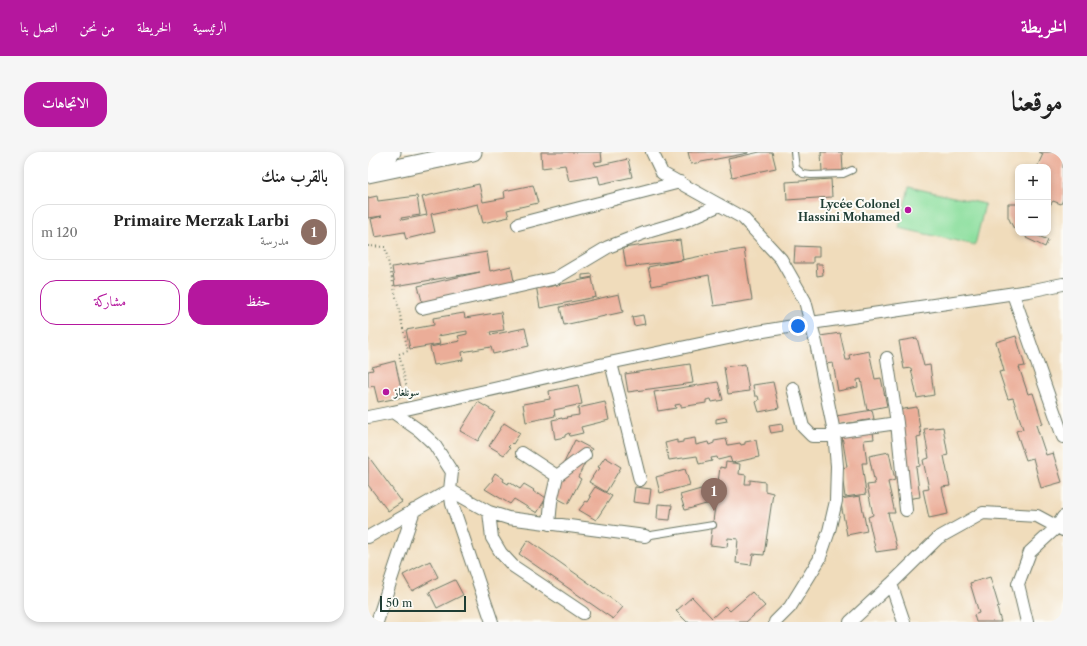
<!DOCTYPE html>
<html lang="ar">
<meta charset="utf-8">
<style>
body{margin:0;font-family:"Libre Caslon Text",Amiri,serif;background:#f6f6f6;color:#222;direction:rtl}
.controls{position:absolute;right:12px;top:12px;display:grid;overflow:hidden;border-radius:8px;box-shadow:0 2px 6px #0003}
.controls button{width:36px;height:36px;display:grid;place-items:center;padding:0;border:0;border-bottom:1px solid #e0e0e0;background:#fff;color:#222;font:20px sans-serif}
.scale{position:absolute;left:12px;bottom:10px;width:86px;box-sizing:border-box;padding-left:4px;border:2px solid #1f3d34;border-top:0;font-size:11px;line-height:14px;white-space:nowrap;color:#1f3d34;-webkit-text-stroke:3px #fdfcf7;paint-order:stroke}
.you{position:absolute;left:430px;top:174px;width:14px;height:14px;margin:-10px;border:3px solid #fff;border-radius:50%;background:#1a73e8;box-shadow:0 0 0 6px #1a73e833}
.badge{display:grid;place-items:center;width:26px;height:26px;border-radius:50%;background:#b5179e;color:#fff;font-size:13px;font-weight:700}
.pin{position:absolute;translate:-50% -33px;filter:drop-shadow(0 1px 2px #0008)}
.pin::after{content:'';position:absolute;top:21px;width:14px;height:12px;background:inherit;clip-path:polygon(0 0,100% 0,50% 100%)}
.list{margin:0;padding:0;list-style:none}
h2{display:flex;justify-content:space-between;align-items:center;height:52px;margin:0;padding:0 16px;font-size:17px}
h2 small{font-size:13px;font-weight:400;color:#767676}
.list li{display:grid;grid-template-columns:26px 1fr auto;gap:12px;align-items:center;box-sizing:border-box;height:56px;margin:0 8px 8px;padding:0 8px;border:1px solid #e0e0e0;border-radius:16px}
.list b{display:block;font-size:15px;white-space:nowrap}
.list p{margin:0;font-size:13px;white-space:nowrap;color:#767676}
.list em{font-size:13px;font-style:normal;color:#767676}
.actions{display:flex;gap:8px;padding:12px 16px}
.actions a{flex:1;padding:9px 0;border:1px solid #b5179e;border-radius:16px;text-align:center;font-size:14px;color:#b5179e}
.actions .main{background:#b5179e;color:#fff}
.map{position:relative;flex:none;width:695px;height:470px;overflow:hidden;direction:ltr;border-radius:16px}
header{display:flex;align-items:center;gap:24px;box-sizing:border-box;height:56px;padding:0 20px;background:#b5179e;color:#fff}
header strong{font-size:19px}
nav{display:flex;gap:22px;margin-inline-start:auto;font-size:14px}
.intro{display:flex;align-items:center;justify-content:space-between;box-sizing:border-box;height:96px;padding:0 24px}
h1{margin:0;font-size:28px}
.button{padding:10px 18px;border-radius:16px;background:#b5179e;color:#fff;font-size:14px;font-weight:700}
main{display:flex;gap:24px;padding:0 24px}
aside{flex:1;background:#fff;border-radius:16px;box-shadow:0 2px 6px #0003}
.map>svg:first-child{display:block}
.green{fill:#8ddf9f;stroke:#568e6a}
.building{fill:#ebad98}
.lines{fill:none;stroke-linecap:round;stroke-linejoin:round}
.lane-casing{stroke:#687563;stroke-width:8}
.street-casing{stroke:#687563;stroke-width:14}
.secondary-casing{stroke:#687563;stroke-width:19}
.path{stroke:#687563;stroke-width:2;stroke-dasharray:1 3;stroke-linecap:butt}
.lane{stroke:#fff;stroke-width:6}
.street{stroke:#fff;stroke-width:12}
.secondary{stroke:#fff;stroke-width:17}
.poi-dot{fill:#b5179e;stroke:#fdfcf7;stroke-width:1.5}
.labels{text-anchor:middle;stroke-width:4;stroke-linejoin:round;paint-order:stroke}
.poi-label{font-size:11px;font-weight:bold;fill:#1f3d34;stroke:#fdfcf7;text-anchor:end}
</style>
<header>
<strong>الخريطة</strong>
<nav><a>الرئيسية</a><a>الخريطة</a><a>من نحن</a><a>اتصل بنا</a></nav>
</header>
<div class="intro"><h1>موقعنا</h1><a class="button">الاتجاهات</a></div>
<main>
<div class="map">
<svg width="695" height="470" viewBox="0 0 695 470">
<rect width="100%" height="100%" fill="#fdfcf7"/>
<filter id="ink" filterUnits="userSpaceOnUse"><feTurbulence type="fractalNoise" baseFrequency=".025" numOctaves="2"/><feDisplacementMap in="SourceGraphic" scale="8" xChannelSelector="R" yChannelSelector="G"/><feConvolveMatrix kernelMatrix="1 2 1 2 8 2 1 2 1" color-interpolation-filters="sRGB"/></filter>
<filter id="wash" filterUnits="userSpaceOnUse"><feTurbulence type="fractalNoise" baseFrequency=".012" numOctaves="4" result="noise"/><feDisplacementMap in="SourceGraphic" scale="16" xChannelSelector="R" yChannelSelector="G"/><feGaussianBlur stdDeviation="0.9" result="paint"/><feColorMatrix in="noise" values="0 0 0 0 0 0 0 0 0 0 0 0 0 0 0 0 0 1.4 0 .05"/><feComposite in="paint" operator="in"/></filter>
<g filter="url(#wash)">
<rect width="100%" height="100%" fill="#f0dcbb"/>
<!-- green -->
<path class="green" d="M541 35 617 52 607 93 531 76Z"/>
<g id="blocks">
<!-- building -->
<path class="building" d="M173 0H233L234 9 226 10 228 14 260 7 264 25 232 32 230 24 201 29 197 13 174 16Z
M320 0H380V1L323 12Z
M392 0H404L408 16 364 25 360 7Z
M453 0H474L475 19 454 20Z
M671 0H695V47L693 52 685 49 680 56V15H669L675 2Z
M463 27 464 45 419 48 418 30Z
M111 32 115 50 137 46 136 39 165 33 170 51 139 58 141 65 115 71 110 52 63 62 67 80 38 87 36 80 7 85 3 67 14 64 0 66V46L9 44 10 49 49 44 52 63 33 66 34 68 59 63 54 45Z
M640 52H650V74L646 77 640 65Z
M660 81H663L680 88 677 95 658 86Z
M312 88 315 108 258 115 255 96Z
M427 94 451 95V105H445V111H426Z
M376 97 384 148 346 154 341 123 284 134 280 115 338 103Z
M119 100 122 119 143 114 147 134 55 153 50 134 112 120 27 134 24 115Z
M448 112H454L455 123 449 124Z
M224 122 225 125 214 127V123Z
M224 126 228 145 172 156 168 133 178 131 179 135Z
M251 142 255 160 196 173 192 155Z
M133 160 136 178 122 180 123 183 157 176 161 194 125 202 123 195 94 200 95 208 66 213 62 195 92 189 90 184 99 182V179L70 184 72 192 42 197 38 178 66 173 65 166 96 161 97 166Z
M275 163 277 172 266 174 264 165Z
M472 181 478 208H482L481 203 501 199 507 227 513 226 519 254 499 258 493 227 489 228 490 235 470 239 465 211 457 212 452 184Z
M648 184 657 214 651 215 660 242 665 241 675 272 668 273 678 303 685 301 694 330 673 336 665 306 658 308 648 279 655 277 645 246 640 247 631 220 636 219 628 190Z
M549 186 556 214 562 213 566 243 549 246 543 216 536 217 531 189Z
M27 209 35 245 10 250 6 234 0 235V219L5 218 4 215Z
M322 212 325 231 260 240 257 222Z
M377 212 381 239 360 242 356 215Z
M350 230 355 248 344 250 343 247 338 248V251L313 255V252L307 253 308 256 290 259 286 240Z
M405 230 411 256 391 260 388 250 391 248 390 244H387L385 233Z
M210 233 214 252 186 258 187 264 158 270 155 252 182 247 181 239Z
M110 250 127 260 110 289 92 279Z
M237 250 241 268 213 275 215 281 202 284 201 281 197 283V285L187 287 184 268 194 266V267L199 266 198 265 211 263 210 256Z
M549 255 553 284 549 285 552 314 548 315 552 345 531 348 528 320 532 319 529 258Z
M504 258 506 267 463 274 462 265Z
M358 265 359 269 348 271V267Z
M136 271 152 281 145 292 144 291 140 295 142 296 136 303 121 294Z
M414 272 415 279 403 281 401 274Z
M575 275 580 303 576 304 582 334 574 335 580 362 561 366 555 338 561 337 555 308 561 306 556 277Z
M505 280 506 287 496 288 499 311H494L498 342 477 345 473 316 479 315 474 284Z
M327 286 328 293 340 290 341 293 346 291V289L358 287 360 293 372 291 373 293 377 292V290L388 288 391 305 364 311 362 305 350 308 349 305 343 306 344 309 331 312 329 304 301 308 297 291 309 288V291L315 290V288Z
M207 288 224 297 210 325 213 327 200 352 183 343 194 315Z
M521 300 527 328 520 330 527 361H520L529 397 508 400 500 365 505 363 499 333 507 332 501 304Z
M0 304 34 350 20 359 0 333Z
M237 305 253 315 238 340 221 330 228 319 229 320 232 316 230 315Z
M358 310 372 312 371 322 378 323 377 332H382V328L397 330V339L405 341 396 403 385 402 383 413 368 411 370 387 360 386 359 395 342 393 352 315 357 316Z
M317 317 322 333 292 341 288 325Z
M127 321 136 327 135 329 140 332 141 330 152 337 156 332 166 338 165 339 170 343 171 341 178 346 169 361 146 347 142 352 117 337 125 328 124 326Z
M227 335 244 344 228 368 211 358 218 349 220 350 223 345 221 344Z
M267 335 283 337 281 352 265 350Z
M340 335 345 350 317 358 312 343Z
M492 344 499 379 479 383 472 347Z
M290 352 304 353 302 368 289 367Z
M160 388 255 455 245 467 151 402Z
M62 409 70 425 44 439 35 423Z
M622 425 631 455 629 456 633 470H608L606 463 611 461 602 431Z
M87 428 95 443 69 456 61 440Z
M384 440 397 454 378 470H319L308 459 324 445 344 466 357 454 362 459Z"/>
</g>
</g>
<g filter="url(#ink)">
<use href="#blocks" fill-opacity="0" stroke="#687563" stroke-width="1"/>
<g class="lines">
<!-- lane casing -->
<g class="lane-casing">
<path id="lane" d="M426 0 428 16 435 22 443 23 475 22 484 18
M277 384 345 373"/>
</g>
<!-- street casing -->
<g class="street-casing">
<path id="street" d="M284 0 294 21 375 66 413 107 437 149 448 191 466 280 469 314 468 349 461 379 451 408 422 455 407 470
M150 72 312 30
M645 142 695 285
M54 156 188 126 240 95 276 81 316 69 352 53
M243 211 272 328
M425 236 435 275 444 284H466
M0 265 25 260 227 214 384 181 443 171 661 139 695 132
M529 271 538 358
M466 280 529 271 519 206
M154 301 189 324
M82 338 121 360 140 366 277 384
M82 338 84 352 124 470
M121 360 124 386 133 401 145 414 215 461
M181 372 183 350 189 324 217 303
M0 385 82 338 84 320 66 292 52 279 25 260
M523 432 536 470
M9 470 46 358
M482 470 523 432 570 386 615 361 669 364 695 378
M659 470 650 432 662 400 689 375 695 365"/>
</g>
<!-- secondary casing -->
<g class="secondary-casing">
<path id="secondary" d="M0 6 24 0
M0 22 105 0"/>
</g>
<!-- path -->
<path class="path" d="M0 94 17 95 40 199 31 202 41 245"/>
<!-- lane -->
<use href="#lane" class="lane"/>
<!-- street -->
<use href="#street" class="street"/>
<!-- secondary -->
<use href="#secondary" class="secondary"/>
</g>
</g>
<!-- markers -->
<g class="poi-dot">
<circle cx="540" cy="58" r="4"/>
<circle cx="18" cy="240" r="4"/>
</g>
<g class="labels">
<!-- poi labels -->
<g class="poi-label">
<text x="532" y="56">Lycée Colonel<tspan x="532" dy="13">Hassini Mohamed</tspan></text>
<text x="26" y="244" text-anchor="start">سونلغاز</text>
</g>
</g>
</svg>
<div class="controls">
<button>+</button>
<button>−</button>
</div>
<div class="scale">50 m</div>
<div class="you"></div>
<div class="pin badge" style="left:346px;top:359px;background:#8d6e63">1</div>
</div>
<aside>
<h2>بالقرب منك<small></small></h2>
<ul class="list">
<li><span class="badge" style="background:#8d6e63">1</span><div><b>Primaire Merzak Larbi</b><p>مدرسة</p></div><em>120 m</em></li>
</ul>
<div class="actions"><a class="main">حفظ</a><a>مشاركة</a></div>
</aside>
</main>
